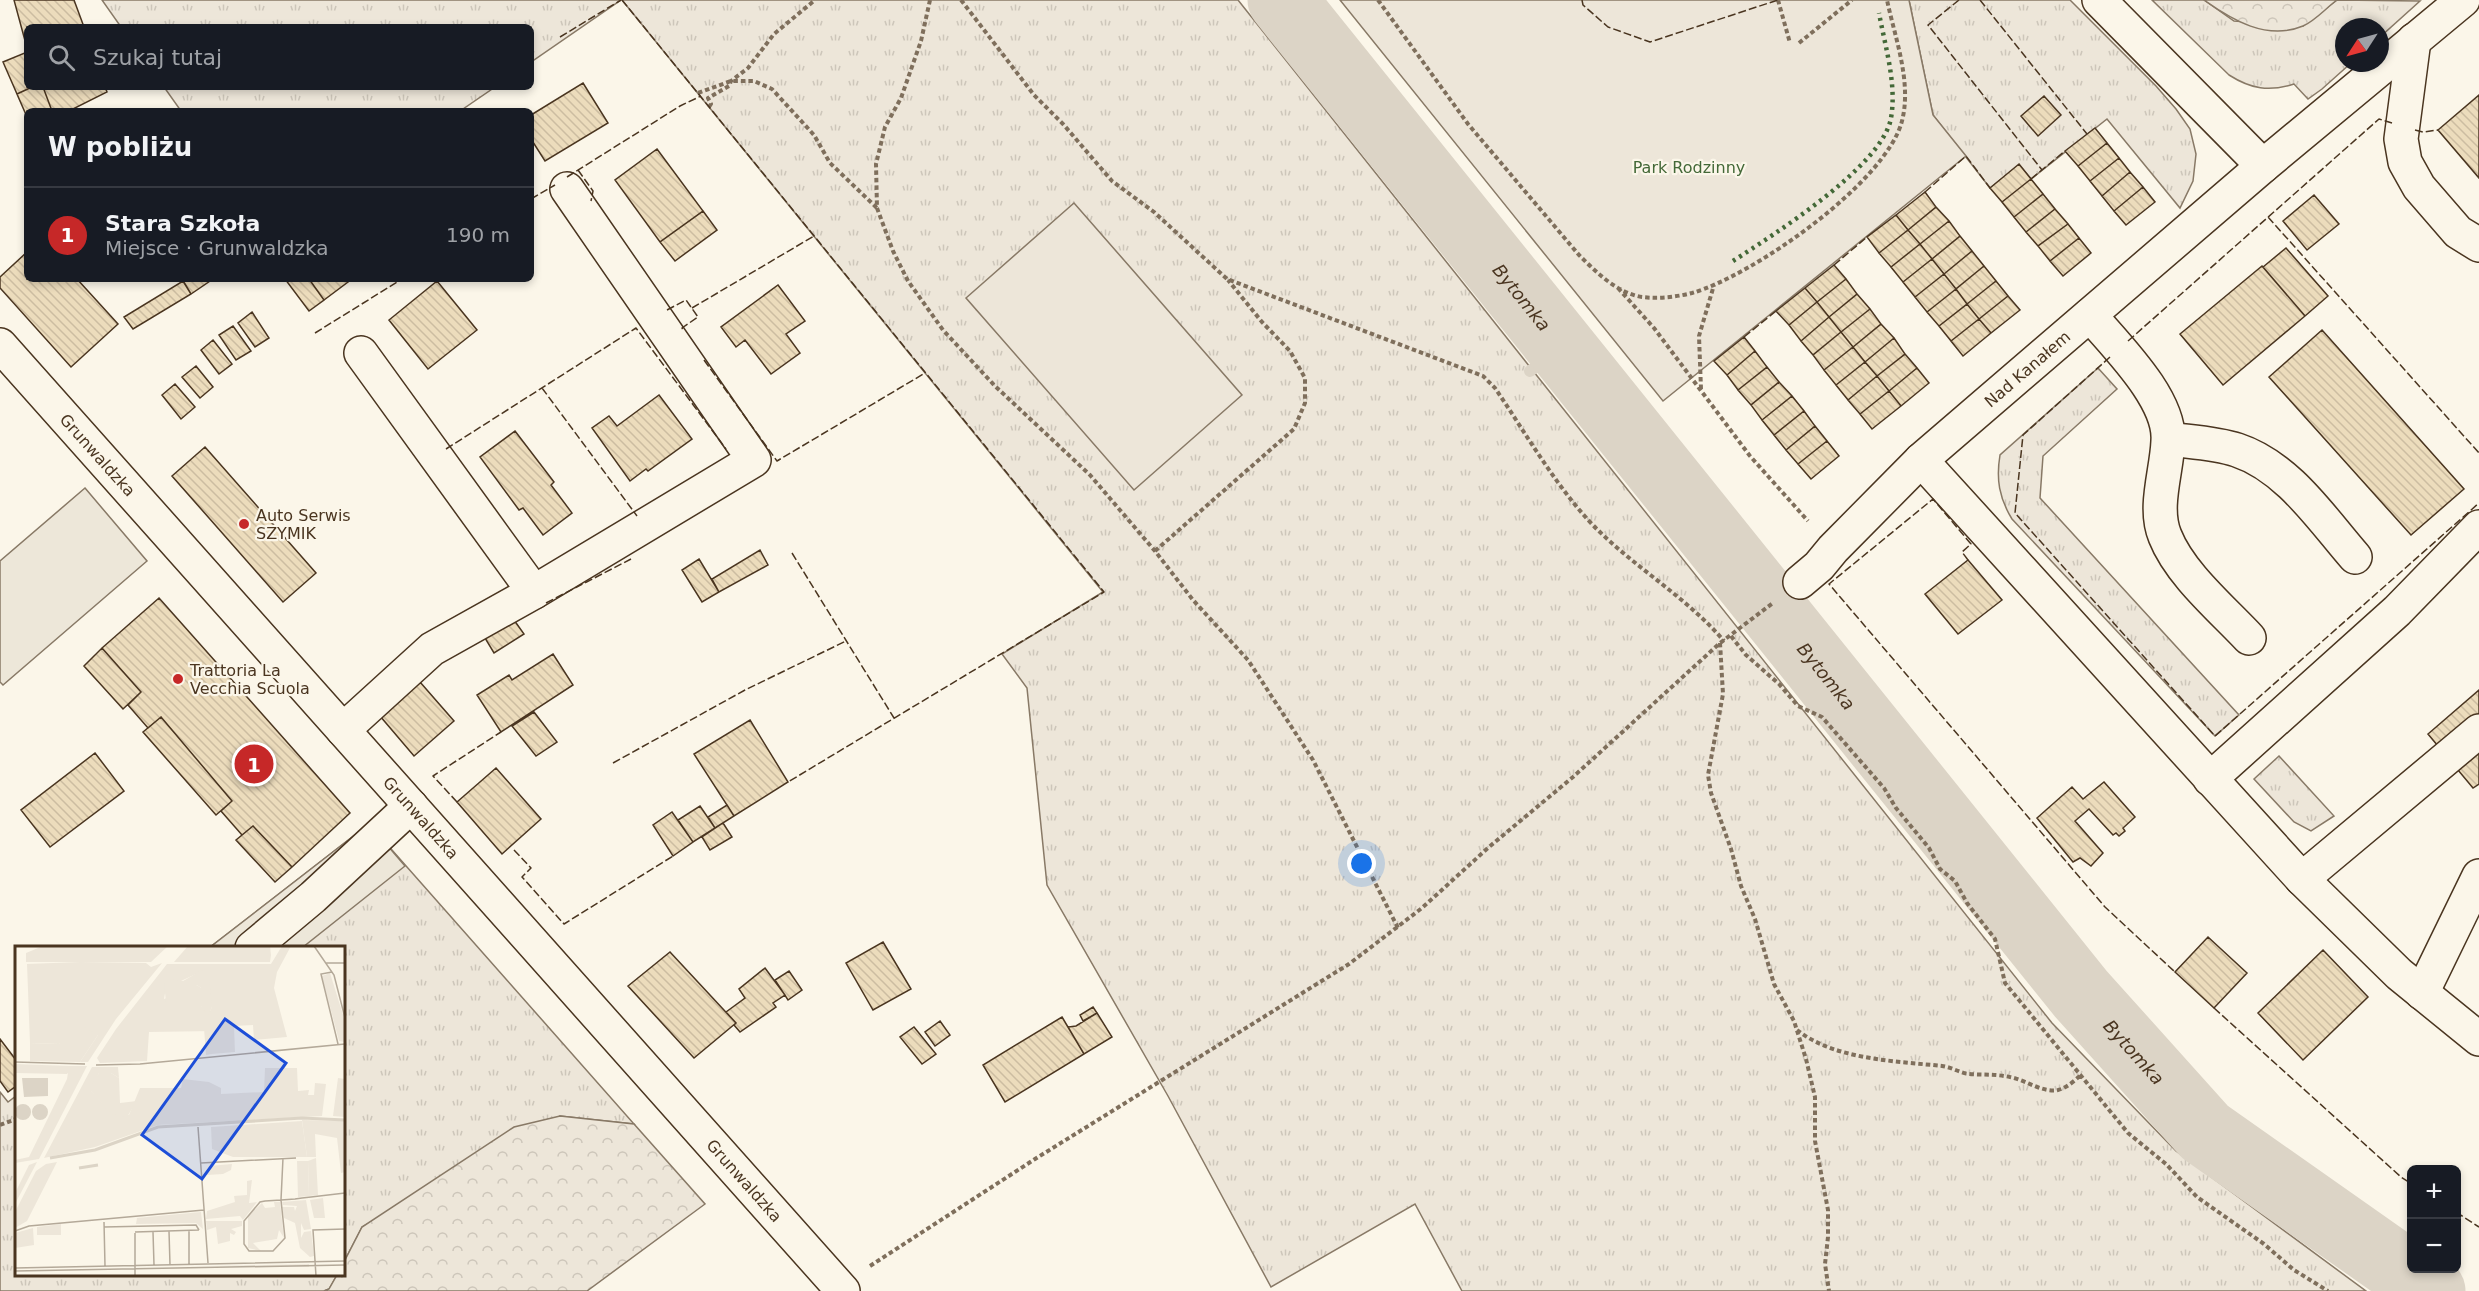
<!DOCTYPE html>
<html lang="pl">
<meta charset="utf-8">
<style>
body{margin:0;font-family:"DejaVu Sans",sans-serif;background:#242831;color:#f1f3f6}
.controls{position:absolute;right:18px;bottom:18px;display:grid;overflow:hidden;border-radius:9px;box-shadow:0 3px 9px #0003}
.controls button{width:54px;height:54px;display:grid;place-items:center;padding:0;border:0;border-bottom:2px solid #363941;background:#171b24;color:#f1f3f6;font:30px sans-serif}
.compass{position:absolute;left:2335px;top:18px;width:54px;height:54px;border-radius:50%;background:#171b24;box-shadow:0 3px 9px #0003;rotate:234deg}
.you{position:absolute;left:1362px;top:864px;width:21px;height:21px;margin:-15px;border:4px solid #fff;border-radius:50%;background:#1a73e8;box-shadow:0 0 0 9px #1a73e833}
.badge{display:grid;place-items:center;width:39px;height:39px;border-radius:50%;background:#c62828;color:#fff;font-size:20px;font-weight:700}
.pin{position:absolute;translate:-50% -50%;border:3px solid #fff;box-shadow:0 2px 6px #0006}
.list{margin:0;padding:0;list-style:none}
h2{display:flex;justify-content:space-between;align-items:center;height:78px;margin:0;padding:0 24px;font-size:26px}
h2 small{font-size:20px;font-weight:400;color:#9ea1a6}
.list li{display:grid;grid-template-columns:39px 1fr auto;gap:18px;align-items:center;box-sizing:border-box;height:96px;padding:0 24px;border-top:2px solid #363941}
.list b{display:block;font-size:22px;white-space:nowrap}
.list p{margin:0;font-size:20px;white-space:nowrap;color:#9ea1a6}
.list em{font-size:20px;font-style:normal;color:#9ea1a6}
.icon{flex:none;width:33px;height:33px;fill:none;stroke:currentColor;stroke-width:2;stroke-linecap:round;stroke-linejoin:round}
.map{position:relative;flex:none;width:2479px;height:1291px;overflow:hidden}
.search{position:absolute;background:#171b24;box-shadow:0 3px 9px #0003;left:24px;top:24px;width:510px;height:66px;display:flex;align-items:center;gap:15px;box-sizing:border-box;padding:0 21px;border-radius:9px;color:#9ea1a6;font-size:22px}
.panel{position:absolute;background:#171b24;box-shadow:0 3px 9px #0003;left:24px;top:108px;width:510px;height:174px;border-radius:9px}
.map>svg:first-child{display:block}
.grass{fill:url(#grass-tufts);stroke:#887966;stroke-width:1.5}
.forest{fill:url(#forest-crowns);stroke:#887966;stroke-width:1.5}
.park{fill:#ede6d9;stroke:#887966;stroke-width:1.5}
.parking{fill:#ede7d9;stroke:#887966;stroke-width:1.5}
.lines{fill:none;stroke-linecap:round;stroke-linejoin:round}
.stream{stroke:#dcd4c6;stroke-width:12}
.river{stroke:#dcd4c6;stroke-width:69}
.building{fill:url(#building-back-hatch);stroke:#4a3520;stroke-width:1.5}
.minor-casing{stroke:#4a3520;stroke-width:36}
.path{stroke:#7f6f5c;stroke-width:4;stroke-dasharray:4.5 3;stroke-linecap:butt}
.minor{stroke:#fbf6e9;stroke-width:33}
.hedge{stroke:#436837;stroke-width:4.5;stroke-dasharray:3 4.5;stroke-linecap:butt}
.fence{stroke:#4a3520;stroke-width:1.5;stroke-dasharray:8 3;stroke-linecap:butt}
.poi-dot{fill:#c62828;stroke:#fbf6e9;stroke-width:2}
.labels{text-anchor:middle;stroke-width:4.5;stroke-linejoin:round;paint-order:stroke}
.park-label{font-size:16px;fill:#436837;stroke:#fbf6e9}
.street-label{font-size:16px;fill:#4a3520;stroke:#fbf6e9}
.poi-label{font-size:16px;fill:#4a3520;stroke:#fbf6e9;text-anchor:start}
.water-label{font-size:18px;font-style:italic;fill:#4a3520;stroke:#fbf6e9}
.inset-river{fill:none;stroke:#dcd4c6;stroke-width:3}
.inset-road{fill:none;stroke:#b4a999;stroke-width:1.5}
.view{fill:#1d4ed8;fill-opacity:0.15;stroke:#1d4ed8;stroke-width:3}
.inset-edge{fill:none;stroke:#4a3520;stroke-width:3}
</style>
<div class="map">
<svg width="2479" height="1291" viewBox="0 0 2479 1291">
<defs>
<pattern id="grass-tufts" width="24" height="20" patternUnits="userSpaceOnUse" patternTransform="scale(1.5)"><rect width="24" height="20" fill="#ede6d9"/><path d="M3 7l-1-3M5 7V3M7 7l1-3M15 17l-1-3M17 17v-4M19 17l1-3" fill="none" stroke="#cdc6ba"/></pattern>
<pattern id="forest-crowns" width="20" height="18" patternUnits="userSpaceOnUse" patternTransform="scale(1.5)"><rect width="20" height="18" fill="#ede6d9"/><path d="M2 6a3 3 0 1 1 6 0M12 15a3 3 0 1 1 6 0" fill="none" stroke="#cdc6ba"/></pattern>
<pattern id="building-back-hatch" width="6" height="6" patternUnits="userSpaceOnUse" patternTransform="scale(1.5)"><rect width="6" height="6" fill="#ecdcbc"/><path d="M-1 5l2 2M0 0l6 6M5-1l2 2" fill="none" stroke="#ccbda1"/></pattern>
</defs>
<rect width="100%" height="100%" fill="#fbf6e9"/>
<!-- grass -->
<path class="grass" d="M102 0H621L531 62V27H121Z
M622 0H1238L2052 1023 2176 1151 2366 1291H1462L1415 1204 1271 1287 1168 1096 1047 885 1027 688 1002 654 1103 592Z
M1909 0H2070L2156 86 2176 109 2190 129 2196 154 2193 181 2180 208 2107 119 2031 179 2019 165 1990 188 1933 115Z
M2152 0H2204L2234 21 2303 26 2337 0 2420 1 2380 37V27H2344V63H2351L2322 89 2308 99 2294 84C2269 92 2251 89 2229 75Z
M164 87H495L460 111H181Z
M2098 368 2117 389 2043 456 2040 498 2239 715 2215 736 2012 519C1999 498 1996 479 2000 455Z
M2279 756 2334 816 2311 831 2294 822 2254 779Z
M369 824 634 1124 560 1116 362 1227 344 1262V948H209Z
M0 1092 8 1102 16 1096V1274L337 1275 329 1289 324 1291H0Z"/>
<!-- forest -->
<path class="forest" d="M2204 0H2337C2326 8 2315 21 2303 26 2267 41 2232 20 2204 0Z
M560 1116 634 1124 705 1204 587 1291H324L329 1289 337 1275 344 1274V1262L362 1227 514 1127Z"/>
<!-- park -->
<path class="park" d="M1340 0H1909L1933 115 1966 156 1663 401Z
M1074 203 1242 395 1134 490 966 298Z"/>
<!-- parking -->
<path class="parking" d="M85 488 147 561 3 685 0 682V561Z
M369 824 405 866 303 947 209 948Z"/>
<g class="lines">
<!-- stream -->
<path class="stream" d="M1530 371 1562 348"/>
<!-- river -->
<path class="river" id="s1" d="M1282 0 2081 994 2205 1132 2431 1291"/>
</g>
<!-- building -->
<path class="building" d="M14 0H74L84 27H27V48Z
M27 52V87H32L17 94 3 62Z
M583 83 608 123 545 161 531 139V115Z
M32 87H43L52 111H27V117L17 94Z
M43 87H105L107 92 69 111H52Z
M2479 95V178L2438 130Z
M2044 96 2061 115 2038 136 2021 116Z
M2095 128 2107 143 2078 166 2065 151Z
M2107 143 2119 158 2090 181 2078 166Z
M657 149 703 211 660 242 615 180Z
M2119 158 2130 172 2102 196 2090 181Z
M2019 164 2031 179 2002 202 1990 188Z
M2130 172 2143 187 2114 211 2102 196Z
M2031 179 2043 194 2014 217 2002 202Z
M2143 187 2155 202 2126 225 2114 211Z
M1925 192 1936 207 1908 230 1896 215Z
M2043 194 2055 209 2026 232 2014 217Z
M2314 195 2339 224 2307 250 2283 221Z
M1936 207 1949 221 1920 244 1908 230Z
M2055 209 2068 224 2038 246 2026 232Z
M703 211 717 230 675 261 660 242Z
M1896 215 1908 230 1879 253 1867 237Z
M1949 221 1960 236 1932 259 1920 244Z
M2068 224 2079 238 2050 261 2038 246Z
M1908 230 1920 244 1891 267 1879 253Z
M1960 236 1972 251 1944 274 1932 259Z
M2079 238 2091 253 2063 276 2050 261Z
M1920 244 1932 259 1903 282 1891 267Z
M2286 248 2328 296 2305 316 2263 267Z
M1972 251 1984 266 1956 289 1944 274Z
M27 252V279H77L118 324 71 367 0 288V277Z
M1932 259 1944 274 1915 297 1903 282Z
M1834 265 1846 279 1817 302 1805 288Z
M1984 266 1996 281 1967 304 1956 289Z
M2262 266 2305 316 2223 385 2180 334Z
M1944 274 1956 289 1927 312 1915 297Z
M182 279H213L191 294Z
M285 279H309L324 300 309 311Z
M309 279H352L324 300Z
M1846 279 1857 294 1829 317 1817 302Z
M183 281 191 294 133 329 124 317Z
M437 281 477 330 428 369 389 320Z
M1996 281 2008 296 1979 319 1967 304Z
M778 285 805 321 786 334 800 353 771 374 745 340 736 347 721 327Z
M1805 288 1817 302 1789 325 1776 311Z
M1956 289 1967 304 1939 326 1927 312Z
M1857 294 1870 309 1841 332 1829 317Z
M2008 296 2020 310 1991 333 1979 319Z
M1817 302 1829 317 1801 341 1789 325Z
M1967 304 1979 319 1951 341 1939 326Z
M1870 309 1881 324 1853 347 1841 332Z
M252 312 269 338 255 347 238 323Z
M1829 317 1841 332 1813 355 1801 341Z
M1979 319 1991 333 1963 356 1951 341Z
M1881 324 1894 338 1865 362 1853 347Z
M233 326 251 351 236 360 219 335Z
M2322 330 2464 489 2411 535 2269 377Z
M1841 332 1853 347 1824 370 1813 355Z
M1744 337 1755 351 1727 375 1714 361Z
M1894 338 1905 354 1877 376 1865 362Z
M213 340 232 364 219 374 201 350Z
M1853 347 1865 362 1836 385 1824 370Z
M1755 351 1767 367 1738 390 1727 375Z
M1905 354 1917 368 1889 391 1877 376Z
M1865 362 1877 376 1848 400 1836 385Z
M196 366 213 387 200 398 182 377Z
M1767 367 1779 382 1751 405 1738 390Z
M1917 368 1929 383 1901 406 1889 391Z
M1877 376 1889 391 1860 414 1848 400Z
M1779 382 1792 396 1762 420 1751 405Z
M175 384 195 407 181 419 162 395Z
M1889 391 1901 406 1872 429 1860 414Z
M659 395 692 439 648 471 646 469 630 481 592 428 609 416 617 426Z
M1792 396 1804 411 1774 435 1762 420Z
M1804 411 1815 426 1786 450 1774 435Z
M1815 426 1827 441 1798 464 1786 450Z
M515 431 554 482 551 485 572 513 543 535 523 508 519 510 480 457Z
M1827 441 1839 456 1811 479 1798 464Z
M205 447 316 573 283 602 172 476Z
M760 550 768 565 719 592 712 579Z
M699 559 719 592 702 602 682 570Z
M1968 560 2002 600 1958 634 1925 594Z
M159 598 350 813 292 867 253 826 242 835 221 811 232 801 161 717 148 728 128 705 141 692 102 648Z
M514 620 524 634 494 653 485 638Z
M102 648 141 692 123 709 84 666Z
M553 654 573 685 501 732 477 695 509 675 512 680Z
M420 682 454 721 414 756 380 716Z
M2479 690V784L2473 788 2428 734Z
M534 712 557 742 536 756 512 726Z
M161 717 232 801 216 815 143 732Z
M750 720 788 782 734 816 694 754Z
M95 753 124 791 50 847 21 810Z
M496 768 541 819 502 854 457 802Z
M2104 782 2135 817 2123 828 2125 831 2119 836 2116 833 2113 835 2089 809 2075 821 2103 853 2091 866 2080 858 2073 862 2037 818 2072 787 2083 799Z
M727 805 734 816 715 828 708 817Z
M700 806 715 828 693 842 678 820Z
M672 812 693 842 673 856 653 825Z
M723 823 732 837 710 850 702 837Z
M253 826 292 867 275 882 236 840Z
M2208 937 2247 973 2214 1008 2175 972Z
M883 942 911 989 873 1010 846 963Z
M2323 950 2368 997 2303 1060 2258 1013Z
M670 952 736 1023 694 1058 628 986Z
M765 968 785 995 773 1003 776 1007 740 1032 734 1025 736 1023 726 1012 745 998 739 989Z
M789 971 802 990 788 1000 775 980Z
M1093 1007 1097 1013 1083 1021 1080 1015Z
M1097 1013 1112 1037 1084 1054 1068 1027 1076 1026Z
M1062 1017 1084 1054 1005 1102 983 1065Z
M940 1021 950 1035 935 1046 925 1032Z
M914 1027 936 1054 922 1064 900 1037Z
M0 1039 16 1060V1086L8 1092 0 1081Z"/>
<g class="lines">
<!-- minor casing -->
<g class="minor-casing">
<g id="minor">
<path d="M2099 0 2263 166"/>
<path d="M2414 40 2401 139 2405 162 2419 187 2458 232 2479 245"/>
<path d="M2090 315C2116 346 2171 399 2168 441 2167 471 2153 507 2165 536 2180 574 2222 609 2249 638"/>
<path id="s2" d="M0 345 843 1291"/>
<path d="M361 353 534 592"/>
<path d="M2169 439C2191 442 2216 443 2237 450 2288 467 2321 518 2355 557"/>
<path d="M1921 460 2302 879 2399 974 2479 1039"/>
<path id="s3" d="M1800 582 1819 566 1833 549 1921 460 2263 166 2463 0"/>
<path d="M343 730 432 649 534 592 754 460 567 189"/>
<path d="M2210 779 2397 611 2479 527"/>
<path d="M2302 879 2479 731"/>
<path d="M252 948 313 897 411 806"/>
<path d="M2422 993 2479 876"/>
</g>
</g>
<!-- path -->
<path class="path" d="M930 0 921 41 901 98 885 127 876 164 877 208 893 251 908 281 943 330 995 386 1090 475 1155 551 1193 600 1248 660 1313 760 1398 928
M961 0 1034 95 1063 124 1112 181 1154 212 1227 279 1483 376 1495 388C1527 435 1562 497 1603 535 1642 572 1689 600 1724 641
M1378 0 1468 124 1579 255C1596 272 1617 293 1642 297 1659 299 1676 297 1692 293 1752 276 1886 183 1902 121 1912 82 1895 38 1887 0
M1778 0 1790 43
M1799 43 1852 0
M698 93 731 81H754L772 89 814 135 830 163 877 208
M709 107 711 104 708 98 729 86 731 81 748 68 774 34 815 0
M1618 288 1654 328 1750 456 1808 521
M1701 389 1699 336 1714 285
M1155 551 1294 429 1305 403V378L1290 351 1262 322 1228 280
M1731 636 1746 655 1779 684 1798 706 1822 717 1884 788 1896 808 1929 848 1940 869 1955 881 1967 903 1995 939 2005 983 2128 1133 2166 1164 2197 1197 2264 1244 2294 1270 2328 1291
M1720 643 1723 694 1708 775 1711 793 1731 849 1741 886 1755 919 1774 984 1794 1021 1806 1059 1815 1097V1141L1828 1210V1237L1825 1264 1829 1291
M1797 1030C1835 1060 1896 1061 1942 1066 1951 1067 1960 1073 1969 1074 1983 1075 1996 1074 2010 1077 2026 1080 2042 1093 2058 1090 2067 1088 2075 1080 2081 1075
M0 1125 16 1119
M870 1266 1035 1159 1349 964 1422 908 1489 847 1573 777 1720 643 1773 603"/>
<!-- minor -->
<use href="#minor" class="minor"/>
<!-- hedge -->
<path class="hedge" d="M1733 261C1773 235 1883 166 1891 118 1897 84 1885 46 1879 13"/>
<!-- fence -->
<path class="fence" d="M622 0 1104 592 788 782
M1582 0 1583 5 1608 27 1650 42 1778 0
M1959 0 1928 25 2042 170
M1980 0 2087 134
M560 37 621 0
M2415 130 2423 132 2438 130
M578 170 593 191 591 201
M567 177 680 106 701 96
M2031 179 2065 151
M1925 192 1966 156 1990 188
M531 199 555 185
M2268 217 2479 453
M1834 265 1867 237
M692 308 814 236
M667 310 686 300 698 317 682 328 683 330
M315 333 402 279
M1744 337 1776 311
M2128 341 2379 119 2392 123
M2110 357 2023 435 2015 513 2215 736 2479 503
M704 360 777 461 925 373
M542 388 637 516
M446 449 636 328 726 449
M792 553 894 718
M1968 560 1962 552 1971 544 1933 499 1829 584 2105 907 2175 972
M546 603 631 559
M613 763 745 690 846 641
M457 802 433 776 501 732
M514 850 531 868 522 877 564 924 673 856
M2214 1008 2401 1177 2412 1184
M2456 1212 2479 1227"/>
</g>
<!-- markers -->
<g class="poi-dot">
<circle cx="244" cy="524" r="6"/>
<circle cx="178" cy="679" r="6"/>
</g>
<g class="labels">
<!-- park labels -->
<g class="park-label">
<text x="1689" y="173">Park Rodzinny</text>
</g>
<!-- street labels -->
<g class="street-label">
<text dy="6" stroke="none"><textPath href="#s3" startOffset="312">Nad Kanałem</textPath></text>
<text dy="6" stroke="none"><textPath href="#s2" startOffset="147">Grunwaldzka</textPath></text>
<text dy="6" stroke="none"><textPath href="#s2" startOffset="633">Grunwaldzka</textPath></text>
<text dy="6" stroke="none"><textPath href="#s2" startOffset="1119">Grunwaldzka</textPath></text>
</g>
<!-- poi labels -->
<g class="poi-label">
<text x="256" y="521">Auto Serwis<tspan x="256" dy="18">SZYMIK</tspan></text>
<text x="190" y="676">Trattoria La<tspan x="190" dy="18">Vecchia Scuola</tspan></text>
</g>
<!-- water labels -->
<g class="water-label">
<text dy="6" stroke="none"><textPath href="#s1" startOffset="382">Bytomka</textPath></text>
<text dy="6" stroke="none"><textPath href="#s1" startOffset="868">Bytomka</textPath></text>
<text dy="6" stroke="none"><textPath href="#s1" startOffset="1354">Bytomka</textPath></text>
</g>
</g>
<!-- overview -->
<g transform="translate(15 946)">
<rect width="330" height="330" fill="#fbf6e9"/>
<path d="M267 0H276L262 26 259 42 272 91 239 94 238 79 219 80 220 106 197 108 199 85 134 86 132 115 85 117 82 112 101 83 152 18H256ZM181 28 197 61 195 65 186 60V42L182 39 149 53 151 42ZM65 16 131 17 136 21 147 17 101 73 73 116H65L83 89 57 87 44 98 15 97 12 18ZM315 27 329 72 330 96 324 95 307 30ZM54 120H72L24 213 0 217V214L14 211 52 133ZM77 121H103L104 132 96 127H84L76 145 94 164 114 169 125 142H166L168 133 194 136 206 142V148L249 146 250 122H282L283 145 294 144 293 149H299L300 137 311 138 307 170 143 179 80 201 29 212ZM323 132 330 133V171L318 170ZM287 174 330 175V226L326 227 322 192 300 188 301 211H292ZM282 215H293L294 250 283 251ZM22 216 0 258V247L14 219ZM42 216 12 275 0 282V266L21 225 31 218ZM237 234 234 257 242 256 228 274 225 270 191 273 192 265 220 256 219 250 232 249V235ZM308 252 310 272H299L295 254ZM291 254 296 283 289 284 286 277V292L289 286 296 285 299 310 295 311 285 302 280 277 269 272 267 261H279L280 265 282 260 268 259 267 256ZM259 256H265L269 292 264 284 262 293 238 297 246 305 233 302V270L247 257 250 262 260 261ZM186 266 188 283 181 277 121 278 122 272ZM191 275H227V280L216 283 221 286 219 289 215 287V295L203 298 201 281 192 284ZM46 278V289H22V281ZM294 318V321L199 320Z" fill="#ede6d9" fill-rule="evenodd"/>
<path d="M187 24 194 30 197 61 193 70 186 60V42L182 39 165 56H151L149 37 153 33 168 35ZM69 81 83 89 65 116 15 115V97L44 98 49 89ZM189 82 199 85 201 103 197 108 191 109ZM0 118 54 120 56 123 52 128 0 127ZM84 127H96L104 132 105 157 122 155 112 171 96 168 74 143ZM301 212 303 249 294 250 293 215ZM217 218 216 224 208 228 192 229 194 220ZM18 282 19 299 0 302V287Z" fill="#ede6d9"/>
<path d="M287 175 292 211H218L197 203 196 181Z" fill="#ede6d9"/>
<path d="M28 0H153L136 16H11V7ZM173 0H255L256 9 255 16H159Z" fill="#ede6d9"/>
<path d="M7 132H33V150L9 151ZM17 166a8 8 0 1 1 16 0a8 8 0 1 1-16 0ZM0 166a8 8 0 1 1 16 0a8 8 0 1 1-16 0Z" fill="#dcd4c6"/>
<path class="inset-river" d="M35 212 80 204 143 181 287 172 330 174M64 222 83 219"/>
<path class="inset-road" d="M299 0 319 29 330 72M311 17H330M317 26 306 28 323 98M0 116 70 118M81 119 125 118 330 98M183 181 193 317M268 212 266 254 270 292 258 305H234L229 298V275L245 256 250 255 266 254 280 253 287 252 296 251 330 247M186 217 281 212M89 276 90 320M89 281 181 279 184 284M0 285 14 280 189 264M154 285 155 319M174 285V318M120 286 184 284M138 286 139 319M0 322 330 315M0 325 330 319M120 330V287M301 330 298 284 330 283"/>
<path class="view" d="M210 73 271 117 187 233 127 189Z"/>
<rect width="330" height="330" class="inset-edge"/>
</g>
</svg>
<div class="controls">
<button>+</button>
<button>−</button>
</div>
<svg class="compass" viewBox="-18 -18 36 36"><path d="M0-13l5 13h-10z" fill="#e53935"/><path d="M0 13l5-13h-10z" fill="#9ea1a6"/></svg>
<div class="you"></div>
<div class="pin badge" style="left:254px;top:764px">1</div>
<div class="search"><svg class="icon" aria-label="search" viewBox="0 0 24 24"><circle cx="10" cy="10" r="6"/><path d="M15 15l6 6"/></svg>Szukaj tutaj</div>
<section class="panel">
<h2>W pobliżu<small></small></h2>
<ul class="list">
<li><span class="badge">1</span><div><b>Stara Szkoła</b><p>Miejsce · Grunwaldzka</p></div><em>190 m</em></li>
</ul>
</section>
</div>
